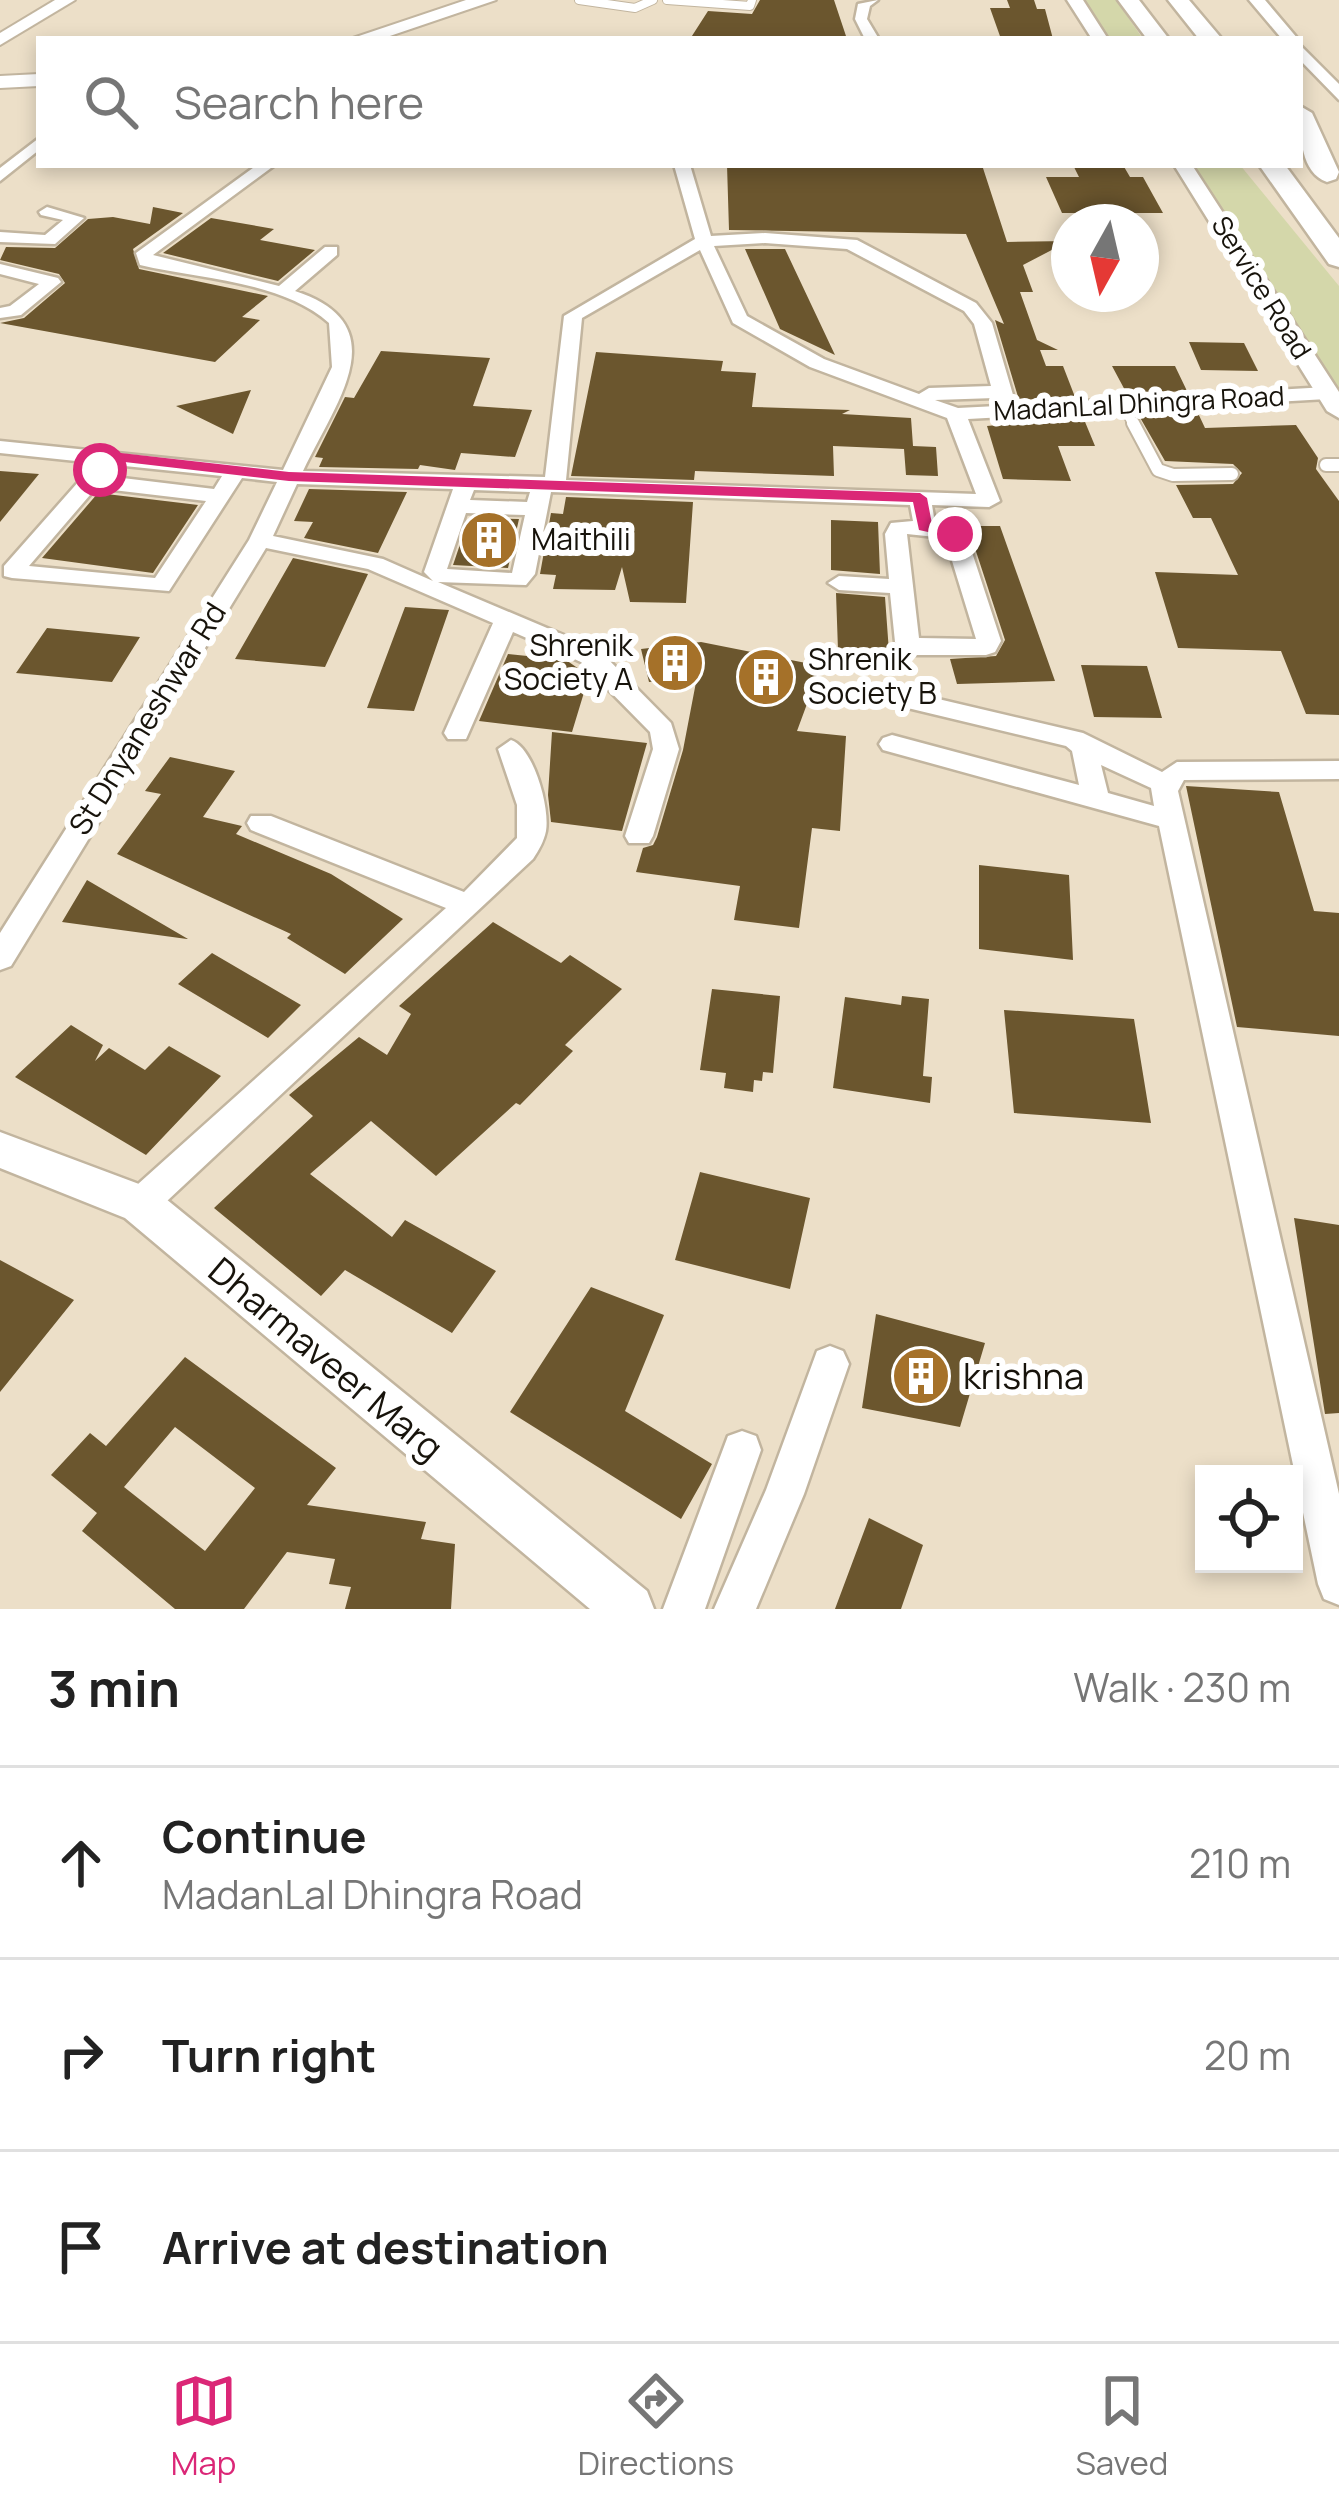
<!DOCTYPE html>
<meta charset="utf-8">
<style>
body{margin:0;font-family:Manrope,sans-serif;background:#f2f2f2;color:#222}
.controls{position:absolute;right:36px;bottom:36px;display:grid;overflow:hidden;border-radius:0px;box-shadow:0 6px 18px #0003}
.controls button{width:108px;height:108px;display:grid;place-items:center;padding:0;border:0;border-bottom:3px solid #e0e0e0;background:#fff;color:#222;font:60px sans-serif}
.compass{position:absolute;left:1051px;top:204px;width:108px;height:108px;border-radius:50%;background:#fff;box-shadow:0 6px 18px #0003;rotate:188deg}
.stop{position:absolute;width:36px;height:36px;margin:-27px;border:9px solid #db2777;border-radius:50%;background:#fff}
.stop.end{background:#db2777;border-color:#fff;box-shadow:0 3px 12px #0008}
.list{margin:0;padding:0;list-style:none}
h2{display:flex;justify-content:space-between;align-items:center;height:156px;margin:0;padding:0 48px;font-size:51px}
h2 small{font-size:39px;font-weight:400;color:#767676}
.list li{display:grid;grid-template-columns:78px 1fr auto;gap:36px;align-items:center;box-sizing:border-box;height:192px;padding:0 48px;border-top:3px solid #e0e0e0}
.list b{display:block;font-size:45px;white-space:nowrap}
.list p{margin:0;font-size:39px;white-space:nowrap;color:#767676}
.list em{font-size:39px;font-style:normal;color:#767676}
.icon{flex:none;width:66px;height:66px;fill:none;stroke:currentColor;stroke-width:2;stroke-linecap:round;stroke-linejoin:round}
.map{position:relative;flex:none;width:1339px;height:1609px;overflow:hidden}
.search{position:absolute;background:#fff;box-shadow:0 6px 18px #0003;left:36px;right:36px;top:36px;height:132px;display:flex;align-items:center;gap:30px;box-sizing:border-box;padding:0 42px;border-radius:0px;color:#767676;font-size:45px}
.sheet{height:732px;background:#fff}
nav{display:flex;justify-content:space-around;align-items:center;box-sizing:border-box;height:168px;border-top:3px solid #e0e0e0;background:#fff;font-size:33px;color:#767676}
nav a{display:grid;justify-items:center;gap:6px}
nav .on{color:#db2777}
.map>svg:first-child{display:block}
.green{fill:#d4d7aa}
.building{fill:#6b562e;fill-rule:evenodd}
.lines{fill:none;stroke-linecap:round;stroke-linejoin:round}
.service-far2-casing{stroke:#c2b59f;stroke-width:10}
.service-far1-casing{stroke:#c2b59f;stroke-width:12}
.service-casing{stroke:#c2b59f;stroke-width:16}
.minor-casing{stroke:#c2b59f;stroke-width:5}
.tertiary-casing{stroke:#c2b59f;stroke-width:5}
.secondary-casing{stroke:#c2b59f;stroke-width:4}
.primary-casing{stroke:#c2b59f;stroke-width:4}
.trunk-casing{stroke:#c2b59f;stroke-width:5}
.service-far2{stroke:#fff;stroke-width:8}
.service-far1{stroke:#fff;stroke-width:9}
.service{stroke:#fff;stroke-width:12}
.minor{fill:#fff;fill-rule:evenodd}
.tertiary{fill:#fff;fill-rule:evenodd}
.secondary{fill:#fff;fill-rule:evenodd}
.primary{fill:#fff;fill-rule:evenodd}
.trunk{fill:#fff;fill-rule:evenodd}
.route{fill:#db2777}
.labels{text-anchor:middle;stroke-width:12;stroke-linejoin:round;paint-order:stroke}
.far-street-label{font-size:27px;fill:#17130b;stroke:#fff}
.poi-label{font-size:30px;fill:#17130b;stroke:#fff;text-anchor:start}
.street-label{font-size:30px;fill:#17130b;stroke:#fff}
.near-street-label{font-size:36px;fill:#17130b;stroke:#fff}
.near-poi-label{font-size:36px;fill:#17130b;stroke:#fff;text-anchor:start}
</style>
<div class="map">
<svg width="1339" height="1609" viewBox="0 0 1339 1609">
<rect width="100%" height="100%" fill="#ecdfc8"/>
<!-- green -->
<path class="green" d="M1084 0H1116L1143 39H1109Z
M1191 165H1240L1339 286V395Z"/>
<!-- building -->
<path class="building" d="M760 0H834L847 39H690L708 11 752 14Z
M1007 0H1034L1037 9H1045L1053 39H1001L990 8H1010Z
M727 165H982L1007 242 1069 241 1023 265 1033 292H1020L1037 340 1058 350H1040L1046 366H1063L1075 397 1019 400 995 320 1004 324 966 234 729 230Z
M1073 165H1123L1130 177H1143L1163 213H1062L1046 177H1079Z
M153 207 183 213 133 249 139 269 268 296 242 317 260 320 215 362 0 323 24 318 65 283 59 274 0 260 6 247 55 248 88 219 113 217 150 224Z
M211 218 274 229 260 240 315 250 278 281 163 253Z
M745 249H785L835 355 780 329Z
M1189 342 1244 343 1258 371 1201 370Z
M381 351 490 358 473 406 532 410 515 457 461 453 455 470 420 465 418 469 319 467 323 458 315 457 345 397 354 398Z
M596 352 723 361 721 371 756 373 752 407 850 410 842 414 911 418 913 446 936 447 938 476 906 475 904 449 833 446 834 476 695 471 694 480 571 476Z
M1112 366H1175L1187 391 1127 394Z
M251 390 233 434 176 406Z
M1197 411 1205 428 1296 425 1318 458 1316 469 1339 501V715L1306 714 1281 651 1178 648 1155 572 1238 575 1211 518H1193L1176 485 1233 484 1242 473 1233 464 1165 461 1138 414Z
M1083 417 1095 446H1058L1071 481 1003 479 987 426Z
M0 471 39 474 0 522Z
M309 489 407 492 378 553 304 538 313 522 294 521Z
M98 493 190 504 198 505 153 573 42 558Z
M566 497 693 502 686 603 630 602 622 567 615 590 553 589 556 575 540 574 551 513 563 514Z
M469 518 519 519 508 568 453 565Z
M831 520 878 522 880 574 831 570Z
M958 526H1000L1055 681 957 684 950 659 996 656 1005 640 970 533Z
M293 558 368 574 325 667 235 659Z
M836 593 885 597 889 652 838 650Z
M405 607 449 610 414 711 367 708Z
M47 628 140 637 112 682 16 673Z
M701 642 821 666 797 731 846 736 840 831 812 828 799 928 734 920 740 886 636 872 643 848 653 845 657 837 683 750 697 677 649 682 641 649Z
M508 654 566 660 589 676 572 732 479 721Z
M1081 665 1147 666 1162 718 1094 717Z
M552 732 647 743 622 831 551 822 548 795Z
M170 757 235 771 203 817 242 826 236 834 331 874 403 919 345 974 287 938 291 934 117 854 161 794 145 791Z
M1186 786 1279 792 1314 911 1339 913V1036L1237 1027Z
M979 865 1069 875 1073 960 979 949Z
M87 880 188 939H187L62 922Z
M493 922 561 963 570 955 622 989 565 1045 573 1051 520 1105 516 1103 436 1176 371 1121 310 1174 392 1237 405 1220 496 1271 452 1333 345 1270 321 1296 214 1208 313 1116 289 1095 359 1037 387 1055 411 1014 399 1006Z
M212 953 301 1005 268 1038 178 984Z
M712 989 780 996 773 1073 763 1072 762 1081 754 1080 753 1092 724 1088 726 1073 700 1070Z
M902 996 929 999 923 1076 932 1077 930 1103 833 1088 845 997 901 1005Z
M1004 1010 1134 1019 1151 1123 1014 1113Z
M71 1025 103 1045 95 1061 109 1048 145 1070 169 1046 221 1076 146 1155 15 1077Z
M700 1172 810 1198 790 1289 675 1260Z
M1294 1218 1339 1225V1413L1325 1414Z
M0 1260 74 1300 0 1392Z
M591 1287 664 1315 625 1411 712 1464 681 1519 510 1412Z
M876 1314 985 1343 960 1427 862 1408Z
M185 1357 336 1468 307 1505 426 1522 421 1539 455 1544 451 1609H345L351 1587 329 1584 335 1559 287 1552 244 1609H175L82 1531 97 1513 51 1475 90 1433 106 1446ZM175 1427 255 1488 205 1551 124 1487Z
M869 1518 923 1545 901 1609H835Z"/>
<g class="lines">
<!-- service-far2 casing -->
<g class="service-far2-casing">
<path id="service-far2" d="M579 0 635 8 653 0
M667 0 750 6 752 0"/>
</g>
<!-- service-far1 casing -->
<g class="service-far1-casing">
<path id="service-far1" d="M1123 405 1134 426"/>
</g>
<!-- service casing -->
<g class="service-casing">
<path id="service" d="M1133 423 1158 470 1173 475 1232 474
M1326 465H1339"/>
</g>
<!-- minor casing -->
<g class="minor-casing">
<path id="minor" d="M878 0 870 6 867 19 879 39H865L855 19 858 4Z
M39 138V150L0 181V168Z
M257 165H275L153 255 279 286 325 247H337V255L295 291C399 325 335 403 303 471L545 477 564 316 695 239 674 165H690L711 236 765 233 857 240 976 303 992 323 1016 405 1327 387 1337 393 1327 399 968 419 1000 501 989 507 932 505 935 523 966 534 1001 641 995 652 986 655H916L895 642 890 593 839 590 828 583 839 576 889 579 885 534 891 523 913 521 910 505 551 492 535 574 526 585 438 582 599 650 671 723 679 749 653 836 649 843H629L625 836 653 749 650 732 581 662 513 632 466 739H448L444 733 493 623 368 569 266 548 11 966 0 970V933L249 540 277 482 242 478 169 591 12 578 4 576V566L95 463 0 453V441L283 470 332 367 329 323C282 281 199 279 140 265L136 253ZM765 243 847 249 964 311 974 324 991 386 929 388 919 394 824 359 747 316 714 246ZM700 250 733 323 810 367 947 418 976 494 566 480 582 318ZM995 398 997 406 958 408 935 400ZM115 465 222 476 214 489 106 476ZM297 484 453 489 424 572 433 581 383 559 273 536ZM96 488 206 501 155 578 29 566ZM474 490 530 492 527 502 470 500ZM466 513 525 515 512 573 447 569ZM907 534 945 538 976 639 919 638Z
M47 207 84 218 55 244 0 242V232L45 235 63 220 41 215 39 212Z
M0 264 58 278 61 282 21 315 0 318V308L10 306 39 284 0 274Z
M900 690 1083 733 1162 772 1177 762 1339 761V779L1184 780 1178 791 1339 1494V1605L1324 1599 1318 1584 1159 826 883 750 879 744 883 738 892 735 1079 785 1072 751 1066 746 891 704 887 698ZM1101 765 1151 788 1154 806 1108 793Z
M511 740C534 748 550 808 546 831 544 841 539 850 533 859L152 1215 140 1220 128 1215 123 1204 128 1193 446 908 251 830 247 823 251 816H271L464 892 517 838V805L498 749Z
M830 1346 843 1351 849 1364 804 1494 756 1609H714L766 1490 817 1351Z
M742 1431 756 1436 761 1450 705 1609H663L728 1436Z"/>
</g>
<!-- tertiary casing -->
<g class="tertiary-casing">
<path id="tertiary" d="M1067 0H1083L1108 39H1092Z
M1249 0H1265L1298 39H1282Z
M1300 45 1339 84V100L1300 60Z
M1174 165H1192L1339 392V418L1327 411Z
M0 1132 155 1190 647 1591 654 1609H590L125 1218 0 1168Z"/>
</g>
<!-- secondary casing -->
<g class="secondary-casing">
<path id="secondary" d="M55 0H75L0 45V33Z"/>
</g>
<!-- primary casing -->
<g class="primary-casing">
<path id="primary" d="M466 0H496L381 39H350Z
M39 74V86L0 88V76Z"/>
</g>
<!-- trunk casing -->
<g class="trunk-casing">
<path id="trunk" d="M1118 0H1139L1169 39H1147Z
M1168 0H1189L1222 39H1199Z
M1300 106 1312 113 1339 172 1336 179 1327 182C1299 172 1300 131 1300 106Z
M1259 165H1285L1339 238V267L1329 264Z"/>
</g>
<!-- service-far2 -->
<use href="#service-far2" class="service-far2"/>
<!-- service-far1 -->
<use href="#service-far1" class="service-far1"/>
<!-- service -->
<use href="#service" class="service"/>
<!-- minor -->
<use href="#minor" class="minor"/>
<!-- tertiary -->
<use href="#tertiary" class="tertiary"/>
<!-- secondary -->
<use href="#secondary" class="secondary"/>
<!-- primary -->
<use href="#primary" class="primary"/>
<!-- trunk -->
<use href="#trunk" class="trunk"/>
</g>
<!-- route -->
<path class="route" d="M112 452 289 472 920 493 927 498 932 524 963 534 955 538 919 530 913 502 289 481 116 461 106 473H95V466Z"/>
<!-- icons -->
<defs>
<g id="building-disc" transform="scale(3)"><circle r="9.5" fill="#a57129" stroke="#fff"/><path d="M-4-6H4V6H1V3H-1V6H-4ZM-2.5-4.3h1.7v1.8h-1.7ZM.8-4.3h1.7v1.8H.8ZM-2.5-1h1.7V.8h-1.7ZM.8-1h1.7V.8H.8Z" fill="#fff"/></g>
</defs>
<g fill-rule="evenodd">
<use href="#building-disc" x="489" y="540"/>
<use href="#building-disc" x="675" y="663"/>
<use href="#building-disc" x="766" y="677"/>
<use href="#building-disc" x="921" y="1376"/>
</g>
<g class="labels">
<!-- far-street labels -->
<g class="far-street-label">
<text transform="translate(1261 288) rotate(58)" y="9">Service Road</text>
<text transform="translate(1139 404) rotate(-3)" y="9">MadanLal Dhingra Road</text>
</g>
<!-- poi labels -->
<g class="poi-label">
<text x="531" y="550">Maithili</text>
<text x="633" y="656" text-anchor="end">Shrenik<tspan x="633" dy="34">Society A</tspan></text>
<text x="808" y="670">Shrenik<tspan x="808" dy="34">Society B</tspan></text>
</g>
<!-- street labels -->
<g class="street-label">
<text transform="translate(148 719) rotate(-58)" y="10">St Dnyaneshwar Rd</text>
</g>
<!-- near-street labels -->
<g class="near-street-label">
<text transform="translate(326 1359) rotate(40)" y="13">Dharmaveer Marg</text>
</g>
<!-- near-poi labels -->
<g class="near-poi-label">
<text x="963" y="1389">krishna</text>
</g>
</g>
</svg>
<div class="controls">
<button><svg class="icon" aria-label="locate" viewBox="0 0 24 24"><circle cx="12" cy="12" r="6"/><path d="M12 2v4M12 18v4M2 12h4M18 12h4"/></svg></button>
</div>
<svg class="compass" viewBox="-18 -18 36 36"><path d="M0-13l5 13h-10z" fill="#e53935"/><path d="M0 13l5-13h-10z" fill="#767676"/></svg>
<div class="stop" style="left:100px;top:470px"></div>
<div class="stop end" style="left:955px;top:534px"></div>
<div class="search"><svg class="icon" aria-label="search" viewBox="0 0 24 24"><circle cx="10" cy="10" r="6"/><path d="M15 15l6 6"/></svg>Search here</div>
</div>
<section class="sheet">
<h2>3 min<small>Walk · 230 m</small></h2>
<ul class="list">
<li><svg class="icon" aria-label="ahead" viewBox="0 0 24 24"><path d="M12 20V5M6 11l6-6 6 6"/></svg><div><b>Continue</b><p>MadanLal Dhingra Road</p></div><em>210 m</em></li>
<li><svg class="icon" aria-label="right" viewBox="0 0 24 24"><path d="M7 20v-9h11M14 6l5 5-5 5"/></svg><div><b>Turn right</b></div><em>20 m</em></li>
<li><svg class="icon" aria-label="arrive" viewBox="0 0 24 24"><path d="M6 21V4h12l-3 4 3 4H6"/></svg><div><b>Arrive at destination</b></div></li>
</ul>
</section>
<nav>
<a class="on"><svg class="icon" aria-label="map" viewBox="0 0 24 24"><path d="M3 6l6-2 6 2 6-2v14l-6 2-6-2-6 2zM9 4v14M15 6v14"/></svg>Map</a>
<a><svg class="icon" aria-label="directions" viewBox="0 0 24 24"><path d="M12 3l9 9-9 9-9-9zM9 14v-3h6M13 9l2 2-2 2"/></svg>Directions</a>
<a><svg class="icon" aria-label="saved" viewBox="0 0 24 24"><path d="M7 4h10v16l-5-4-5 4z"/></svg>Saved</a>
</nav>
